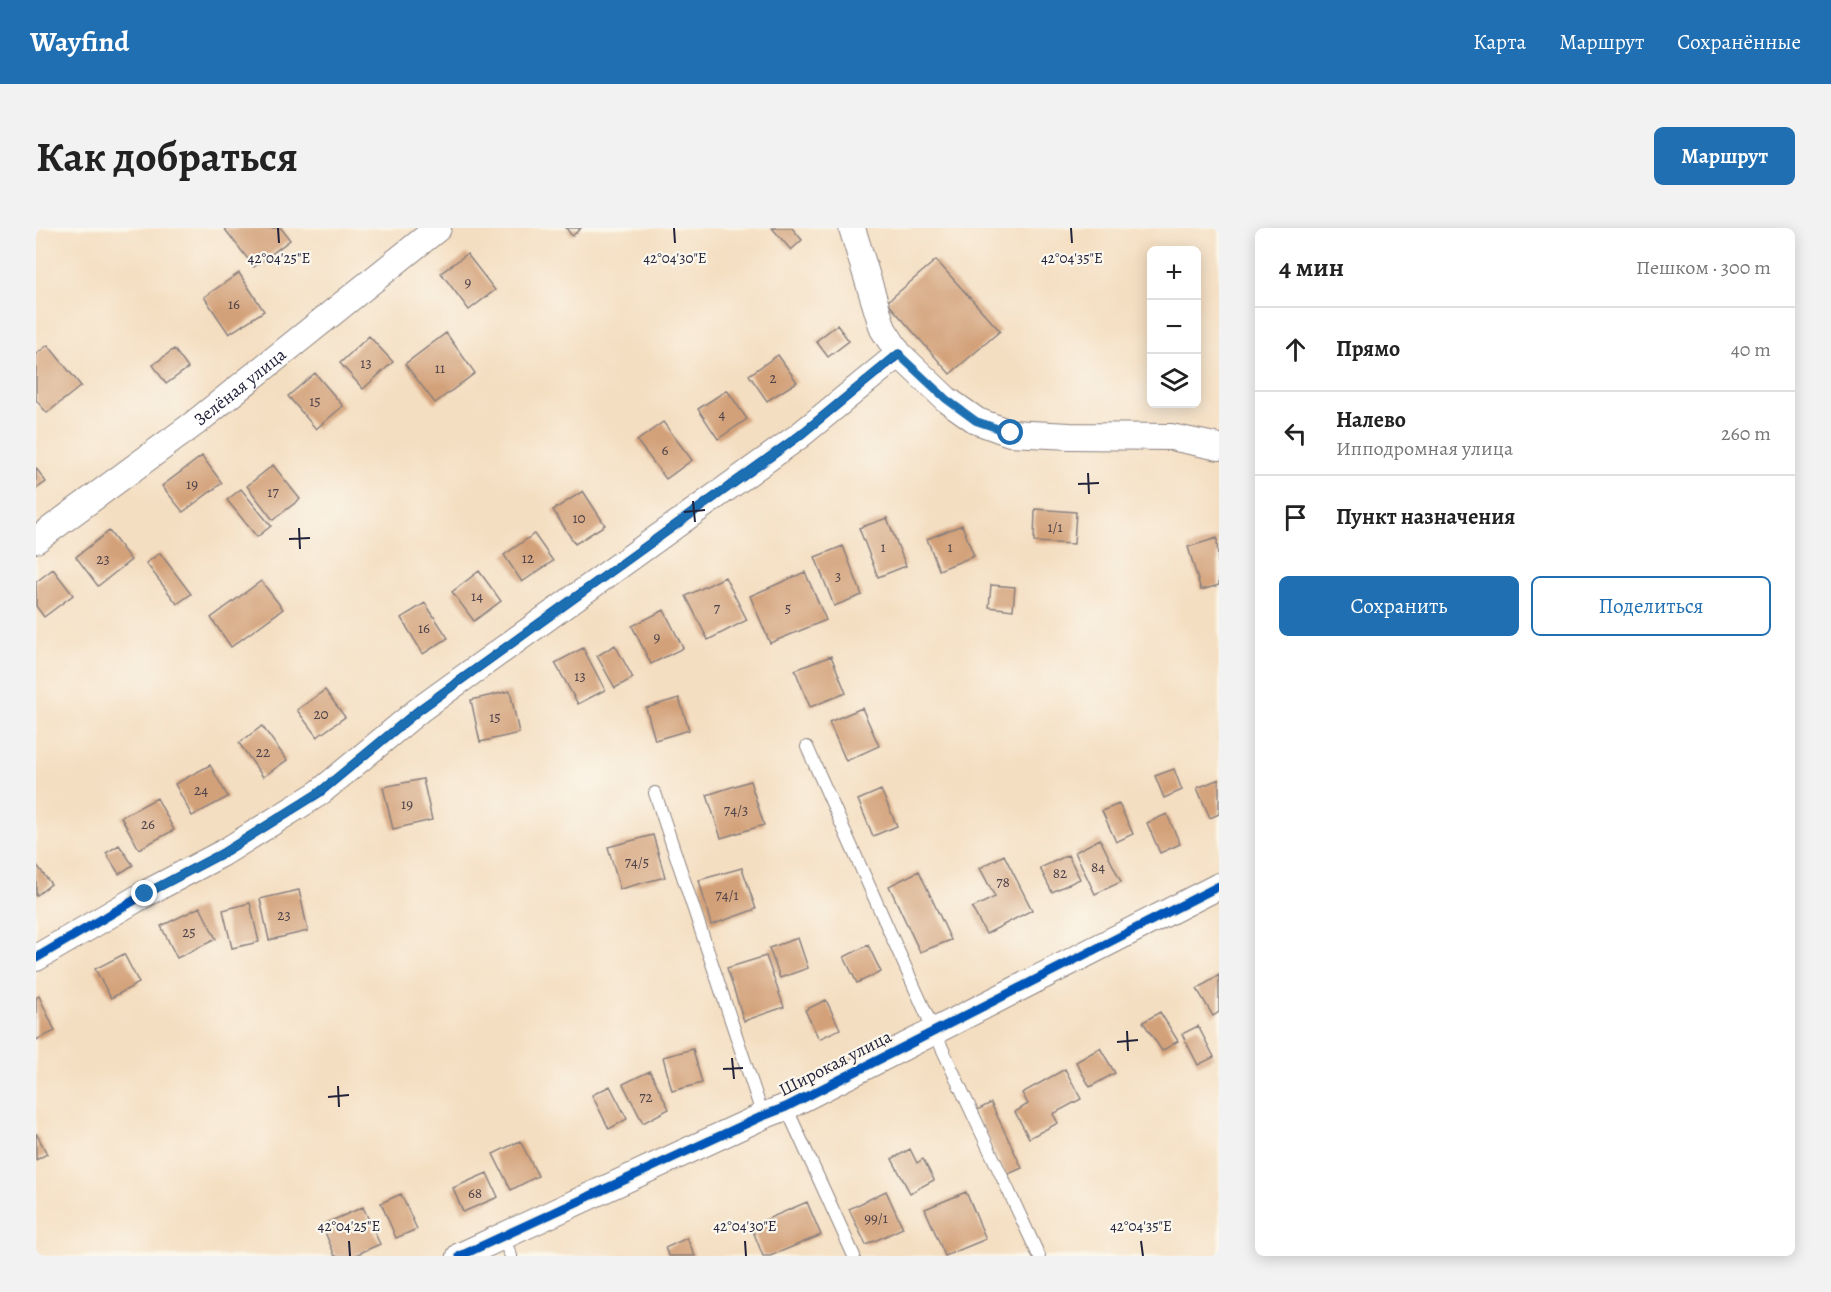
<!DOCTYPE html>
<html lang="ru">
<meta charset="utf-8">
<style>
body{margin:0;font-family:Alegreya,serif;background:#f2f2f2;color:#222}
.controls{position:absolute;right:18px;top:18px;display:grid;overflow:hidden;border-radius:9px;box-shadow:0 3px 15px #0003}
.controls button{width:54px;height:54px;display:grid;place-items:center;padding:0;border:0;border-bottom:2px solid #e0e0e0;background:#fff;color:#222;font:30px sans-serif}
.stop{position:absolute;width:18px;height:18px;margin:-14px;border:4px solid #1f6fb2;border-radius:50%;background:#fff}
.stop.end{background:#1f6fb2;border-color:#fff;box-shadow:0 2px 6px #0008}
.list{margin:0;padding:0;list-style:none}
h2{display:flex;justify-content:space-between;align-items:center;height:78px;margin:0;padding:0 24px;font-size:26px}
h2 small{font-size:20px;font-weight:400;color:#767676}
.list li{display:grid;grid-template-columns:39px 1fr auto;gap:18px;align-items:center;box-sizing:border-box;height:84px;padding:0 24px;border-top:2px solid #e0e0e0}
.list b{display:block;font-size:22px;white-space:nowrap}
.list p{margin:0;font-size:20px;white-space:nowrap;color:#767676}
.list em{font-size:20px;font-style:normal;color:#767676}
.actions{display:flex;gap:12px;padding:18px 24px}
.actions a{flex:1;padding:14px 0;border:2px solid #1f6fb2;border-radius:9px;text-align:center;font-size:21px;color:#1f6fb2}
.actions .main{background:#1f6fb2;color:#fff}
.icon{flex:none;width:33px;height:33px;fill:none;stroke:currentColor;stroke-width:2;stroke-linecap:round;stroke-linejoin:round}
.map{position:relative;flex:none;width:1183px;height:1028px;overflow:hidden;border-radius:9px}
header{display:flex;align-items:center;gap:36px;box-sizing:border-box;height:84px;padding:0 30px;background:#1f6fb2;color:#fff}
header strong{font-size:28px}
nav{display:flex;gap:33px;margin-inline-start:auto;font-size:21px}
.intro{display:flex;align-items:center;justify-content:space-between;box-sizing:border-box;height:144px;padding:0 36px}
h1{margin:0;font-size:42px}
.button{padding:15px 27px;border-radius:9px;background:#1f6fb2;color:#fff;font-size:21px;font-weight:700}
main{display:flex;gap:36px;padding:0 36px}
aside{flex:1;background:#fff;border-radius:9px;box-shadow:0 3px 15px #0003}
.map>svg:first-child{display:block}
.building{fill:#d3a179}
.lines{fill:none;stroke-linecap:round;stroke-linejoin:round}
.service-casing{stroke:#8b807e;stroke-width:14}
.minor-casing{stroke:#8b807e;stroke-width:28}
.service{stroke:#fff;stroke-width:12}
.minor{stroke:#fff;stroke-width:26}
.cycleway-casing{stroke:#fbf7ec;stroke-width:13}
.cycleway{stroke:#0057b8;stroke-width:9}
.route{stroke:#1f6fb2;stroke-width:8}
.ticks{fill:none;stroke:#22223b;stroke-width:2}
.labels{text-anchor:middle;stroke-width:4.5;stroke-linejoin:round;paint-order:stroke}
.number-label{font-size:15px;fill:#4e424a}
.street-label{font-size:18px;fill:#22223b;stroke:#fbf7ec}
.ticks-label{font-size:15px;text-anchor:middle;fill:#22223b;stroke:#fbf7ec;stroke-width:4.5;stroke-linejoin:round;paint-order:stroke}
</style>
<header>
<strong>Wayfind</strong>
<nav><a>Карта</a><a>Маршрут</a><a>Сохранённые</a></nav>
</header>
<div class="intro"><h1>Как добраться</h1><a class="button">Маршрут</a></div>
<main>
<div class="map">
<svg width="1183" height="1028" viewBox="0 0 1183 1028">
<rect width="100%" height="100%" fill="#fbf7ec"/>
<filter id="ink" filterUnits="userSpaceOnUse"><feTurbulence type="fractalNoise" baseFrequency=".0167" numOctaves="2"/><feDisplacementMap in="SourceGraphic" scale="12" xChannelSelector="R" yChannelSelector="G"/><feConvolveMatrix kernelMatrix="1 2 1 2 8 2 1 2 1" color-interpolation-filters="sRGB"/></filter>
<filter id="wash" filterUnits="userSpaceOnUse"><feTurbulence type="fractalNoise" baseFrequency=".008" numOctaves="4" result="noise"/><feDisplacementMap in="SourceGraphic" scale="24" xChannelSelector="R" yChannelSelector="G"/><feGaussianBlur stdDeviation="1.35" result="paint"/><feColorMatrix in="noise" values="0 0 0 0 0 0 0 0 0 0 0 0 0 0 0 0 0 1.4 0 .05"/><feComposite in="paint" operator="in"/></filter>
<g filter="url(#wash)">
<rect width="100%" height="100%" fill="#f4dec1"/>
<g id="blocks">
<!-- building -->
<path class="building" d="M188 0H245L254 12 218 39Z
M530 0H545L536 8Z
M736 0H756L766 12 755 22Z
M431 26 459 62 433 82 405 45Z
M900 32 964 103 914 146 851 74Z
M203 45 228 83 193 106 168 69Z
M801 97 813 113 792 129 780 113Z
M410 105 439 145 399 175 369 136Z
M333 108 357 134 327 161 304 135Z
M12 117 45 158 11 185 0 172V126Z
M138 121 152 140 130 156 117 137Z
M742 127 761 154 731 173 713 147Z
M279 145 307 178 280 201 252 168Z
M691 162 711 191 682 211 662 181Z
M627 194 656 232 630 251 601 213Z
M166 228 186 255 147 284 126 258Z
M237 237 264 271 237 292 211 258Z
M0 240 10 254 0 261Z
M205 261 235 298 221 309 191 272Z
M547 263 569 297 539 316 517 282Z
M999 281 1040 284 1038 316 998 314Z
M851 290 870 338 842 349 823 300Z
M926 297 938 328 903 342 891 311Z
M73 303 95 332 62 358 40 329Z
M498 306 517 333 486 354 468 327Z
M1181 310 1183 357 1165 362 1152 319Z
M807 318 826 367 798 378 779 329Z
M124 325 155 366 141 376 110 335Z
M17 341 37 367 8 389 0 378V354Z
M443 343 465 373 438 393 416 364Z
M769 344 790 392 734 415 714 368Z
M689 349 711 392 672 412 650 368Z
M225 353 247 381 195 419 175 390Z
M955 357 979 359 977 382 953 379Z
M389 375 412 410 387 426 365 390Z
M628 382 647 420 615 436 596 398Z
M579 417 597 450 579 460 561 428Z
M547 420 569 462 542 476 519 435Z
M795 428 810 465 774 479 759 442Z
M289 462 309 489 281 509 261 482Z
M474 463 483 505 444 514 435 472Z
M643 470 653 502 619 512 610 480Z
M826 480 843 518 810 533 793 494Z
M226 498 251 532 227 549 203 515Z
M174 537 192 569 156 588 139 556Z
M1138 541 1146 562 1128 570 1119 548Z
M387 551 396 592 357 601 347 559Z
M1183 551V586L1174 590 1161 560Z
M714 553 728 597 685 610 671 567Z
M845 562 861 598 837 608 822 572Z
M121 570 138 602 103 621 85 589Z
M1083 576 1097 606 1080 614 1066 583Z
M1131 586 1144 616 1124 625 1111 595Z
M617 607 629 649 584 661 572 619Z
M1064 611 1085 654 1059 666 1039 624Z
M83 617 97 637 83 646 70 625Z
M968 627 996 682 950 706 936 680 959 669 944 640Z
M1032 627 1044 651 1016 664 1004 640Z
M0 636 15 656 0 668Z
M706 640 720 681 675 697 663 652Z
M883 643 915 712 884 724 853 658Z
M263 662 272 703 233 712 224 671Z
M214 675 223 714 196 720 187 682Z
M164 679 180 711 141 730 125 698Z
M762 710 772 740 744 750 733 720Z
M832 717 845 744 821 755 808 729Z
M88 726 103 755 75 770 59 741Z
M730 728 748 779 708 793 691 740Z
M1183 747V784L1177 788 1161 761Z
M3 768 19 803 0 812V770Z
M790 772 804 801 783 811 769 782Z
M1124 784 1142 813 1126 823 1107 794Z
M1162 798 1178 829 1162 837 1146 806Z
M1064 820 1079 845 1054 859 1040 834Z
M657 821 666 855 636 863 627 829Z
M1029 841 1045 871 1017 886 1022 895 993 910 979 884 992 876 986 865Z
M614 843 633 881 607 895 587 856Z
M574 858 591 891 573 901 556 867Z
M955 875 986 940 970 947 939 883Z
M0 905 11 926 0 932Z
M484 913 502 948 475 962 457 926Z
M874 921 881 935 887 931 898 952 874 965 856 931Z
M451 945 462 969 427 984 417 960Z
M850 963 867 1000 830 1017 813 981Z
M930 964 950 1011 909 1028 889 981Z
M365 966 381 1001 360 1010 345 975Z
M771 974 785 1007 734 1028H727L715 998Z
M327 979 344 1016 317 1028H299L286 997Z
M651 1010 659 1028H633L629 1020Z"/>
</g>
</g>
<g filter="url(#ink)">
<use href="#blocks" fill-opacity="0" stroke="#8b807e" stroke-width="1.5"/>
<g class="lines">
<!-- service casing -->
<g class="service-casing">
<path id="service" d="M771 519 898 803 1003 1028
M619 565 727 888
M750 879 818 1028
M466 1008 475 1028"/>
</g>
<!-- minor casing -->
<g class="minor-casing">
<g id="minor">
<path d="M816 0 847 101 863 126 910 171 941 193 974 205 1034 208 1135 209 1183 219"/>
<path id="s1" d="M0 312 159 195 402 0"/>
<path d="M0 730 109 666 187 625 283 565 383 482 763 208 863 126"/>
<path d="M424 1028 727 888 750 879 1183 658"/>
</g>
</g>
<!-- service -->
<use href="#service" class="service"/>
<!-- minor -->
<use href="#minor" class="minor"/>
<!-- cycleway casing -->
<g class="cycleway-casing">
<path id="cycleway" d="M0 730 109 666 187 625 283 565 383 482 763 208 863 126
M424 1028 727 888 750 879 1183 658"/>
</g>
<!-- cycleway -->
<use href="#cycleway" class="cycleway"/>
</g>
</g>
<g class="lines" filter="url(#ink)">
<!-- route -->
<path class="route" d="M109 666 187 625 282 565 383 482 763 208 862 126 910 171 940 193 975 205"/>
</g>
<!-- ticks -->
<path class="ticks" d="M242 0 243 15M638 0 639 15M1035 0 1036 15M1052 245 1053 266M1042 256 1063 255M657 273 659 294M648 284 669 282M263 300 264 321M253 311 274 310M1091 803 1092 823M1081 814 1102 812M696 830 698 851M687 841 707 840M302 858 303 879M292 869 313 867M313 1013 314 1028M709 1013 710 1028M1105 1013 1107 1028"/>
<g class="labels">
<!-- number labels -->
<g class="number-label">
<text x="432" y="59">9</text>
<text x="198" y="81">16</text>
<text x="330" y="140">13</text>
<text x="404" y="145">11</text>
<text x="737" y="155">2</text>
<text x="279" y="178">15</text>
<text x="686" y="191">4</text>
<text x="629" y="227">6</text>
<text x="156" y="261">19</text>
<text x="237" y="269">17</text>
<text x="543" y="295">10</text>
<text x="1019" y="304">1/1</text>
<text x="847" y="324">1</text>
<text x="914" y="324">1</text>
<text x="492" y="335">12</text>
<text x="67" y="336">23</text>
<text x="802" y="353">3</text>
<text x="441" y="373">14</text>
<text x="681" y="385">7</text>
<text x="752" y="385">5</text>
<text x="388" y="405">16</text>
<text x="621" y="414">9</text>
<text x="544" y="453">13</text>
<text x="285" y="491">20</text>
<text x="459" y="494">15</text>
<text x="227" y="529">22</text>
<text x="165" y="567">24</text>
<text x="371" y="581">19</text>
<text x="700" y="587">74/3</text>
<text x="112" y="601">26</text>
<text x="601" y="639">74/5</text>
<text x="1062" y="644">84</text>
<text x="1024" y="650">82</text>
<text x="967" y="659">78</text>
<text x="691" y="672">74/1</text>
<text x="248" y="692">23</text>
<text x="153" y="709">25</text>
<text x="610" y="874">72</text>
<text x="439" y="970">68</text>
<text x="840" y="995">99/1</text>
</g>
<!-- street labels -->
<g class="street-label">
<text dy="6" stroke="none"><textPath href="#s1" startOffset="255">Зелёная улица</textPath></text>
<text transform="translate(799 835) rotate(-27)" y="6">Широкая улица</text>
</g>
</g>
<g class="ticks-label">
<text x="243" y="35">42°04'25"E</text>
<text x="639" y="35">42°04'30"E</text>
<text x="1036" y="35">42°04'35"E</text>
<text x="313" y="1003">42°04'25"E</text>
<text x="709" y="1003">42°04'30"E</text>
<text x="1105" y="1003">42°04'35"E</text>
</g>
</svg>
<div class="controls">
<button>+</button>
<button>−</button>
<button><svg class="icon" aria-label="layers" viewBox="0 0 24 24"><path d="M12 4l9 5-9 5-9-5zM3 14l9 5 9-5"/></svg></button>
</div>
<div class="stop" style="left:975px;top:205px"></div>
<div class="stop end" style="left:109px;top:666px"></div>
</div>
<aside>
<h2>4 мин<small>Пешком · 300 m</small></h2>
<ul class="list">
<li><svg class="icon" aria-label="ahead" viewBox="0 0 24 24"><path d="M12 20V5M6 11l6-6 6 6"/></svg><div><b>Прямо</b></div><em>40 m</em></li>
<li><svg class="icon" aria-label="left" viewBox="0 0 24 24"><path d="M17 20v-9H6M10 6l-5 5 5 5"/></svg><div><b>Налево</b><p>Ипподромная улица</p></div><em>260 m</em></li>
<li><svg class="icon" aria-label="arrive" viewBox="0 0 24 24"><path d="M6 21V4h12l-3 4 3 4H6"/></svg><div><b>Пункт назначения</b></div></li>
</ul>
<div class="actions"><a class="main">Сохранить</a><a>Поделиться</a></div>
</aside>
</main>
